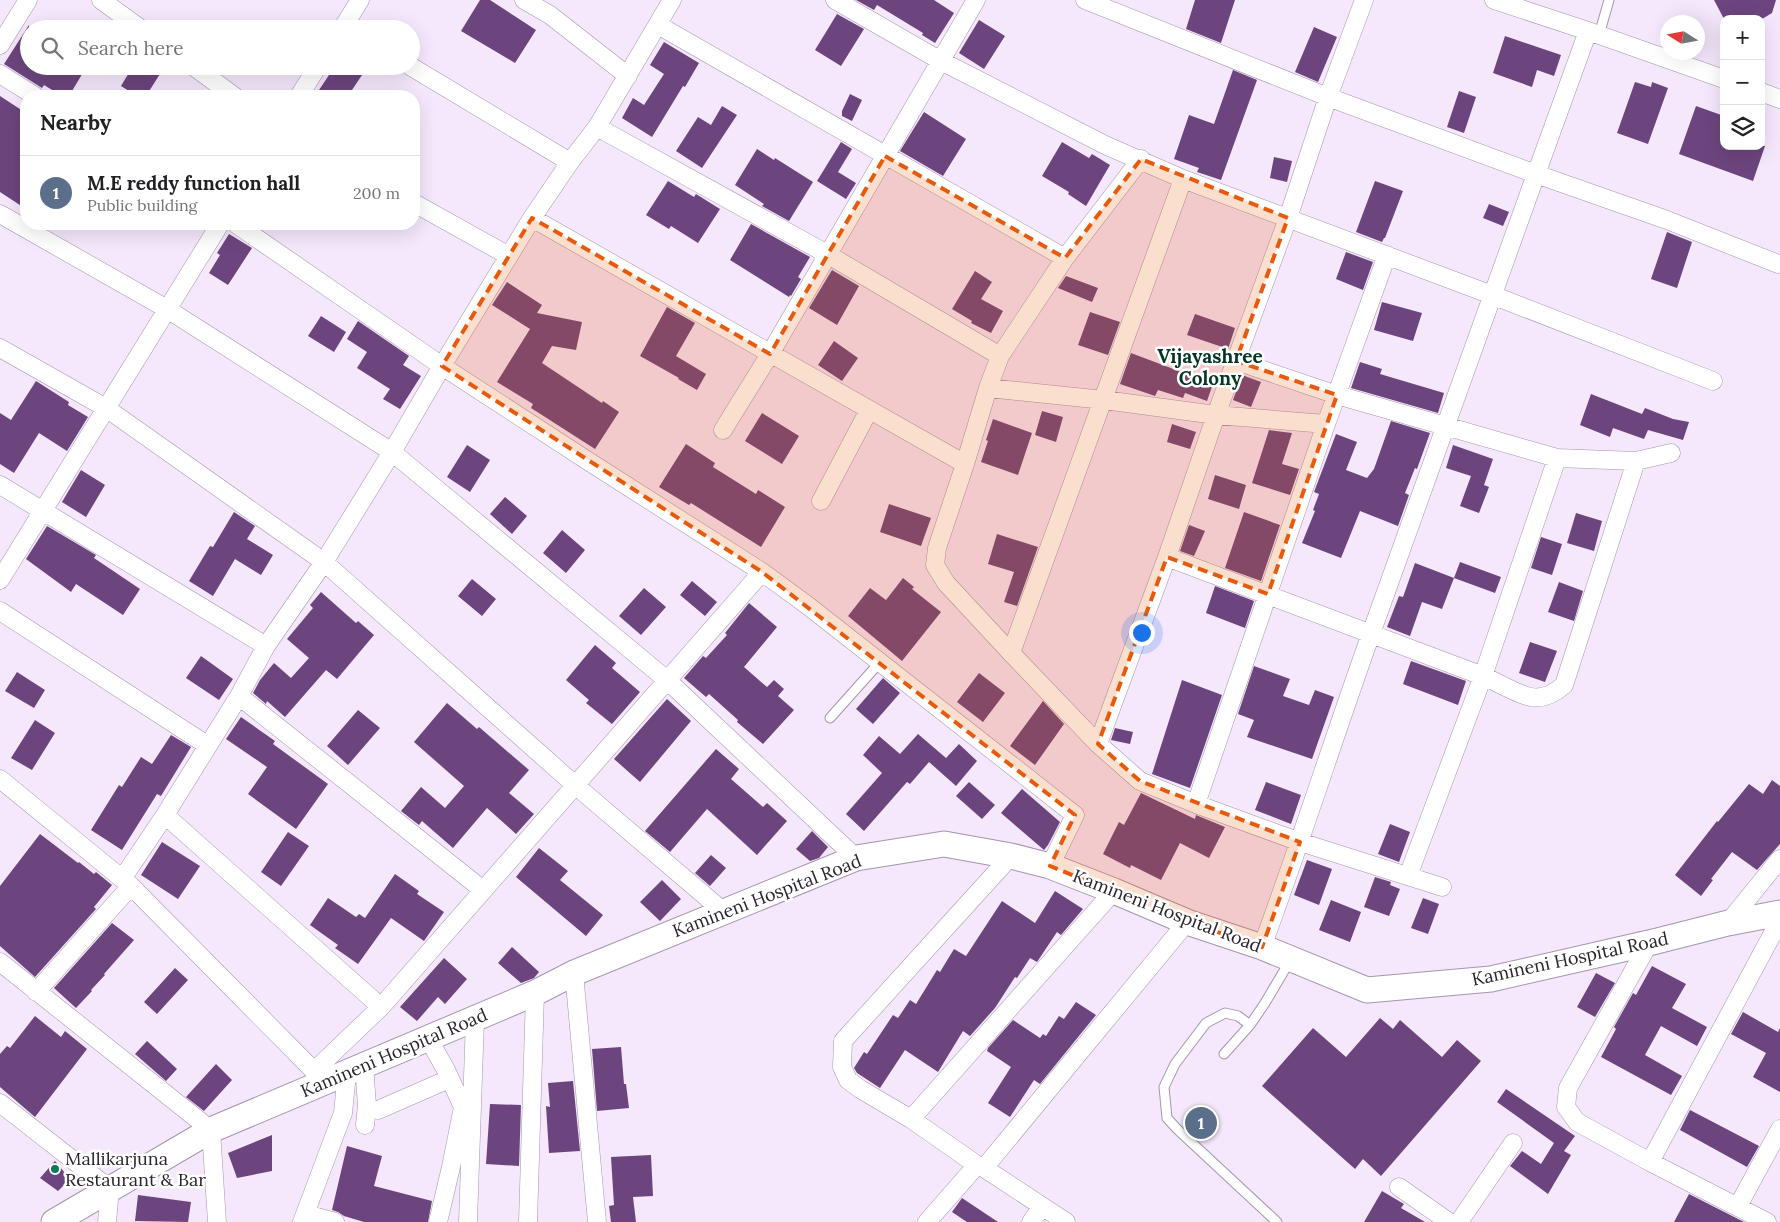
<!DOCTYPE html>
<meta charset="utf-8">
<style>
body{margin:0;font-family:Lora,serif;background:#f6f6f6;color:#202124}
.controls{position:absolute;right:15px;top:15px;display:grid;overflow:hidden;border-radius:10px;box-shadow:0 5px 20px #0002}
.controls button{width:45px;height:45px;display:grid;place-items:center;padding:0;border:0;border-bottom:1px solid #e0e0e0;background:#fff;color:#202124;font:25px sans-serif}
.compass{position:absolute;left:1660px;top:15px;width:45px;height:45px;border-radius:50%;background:#fff;box-shadow:0 5px 20px #0002;rotate:281deg}
.you{position:absolute;left:1141px;top:632px;width:18px;height:18px;margin:-12px;border:4px solid #fff;border-radius:50%;background:#1a73e8;box-shadow:0 0 0 8px #1a73e833}
.badge{display:grid;place-items:center;width:32px;height:32px;border-radius:50%;background:#0b7c58;color:#fff;font-size:16px;font-weight:700}
.pin{position:absolute;translate:-50% -50%;border:2px solid #fff;box-shadow:0 1px 5px #0006}
.list{margin:0;padding:0;list-style:none}
h2{display:flex;justify-content:space-between;align-items:center;height:65px;margin:0;padding:0 20px;font-size:21px}
h2 small{font-size:16px;font-weight:400;color:#757577}
.list li{display:grid;grid-template-columns:32px 1fr auto;gap:15px;align-items:center;box-sizing:border-box;height:75px;padding:0 20px;border-top:1px solid #e0e0e0}
.list b{display:block;font-size:19px;white-space:nowrap}
.list p{margin:0;font-size:16px;white-space:nowrap;color:#757577}
.list em{font-size:16px;font-style:normal;color:#757577}
.icon{flex:none;width:28px;height:28px;fill:none;stroke:currentColor;stroke-width:2;stroke-linecap:round;stroke-linejoin:round}
.map{position:relative;flex:none;width:1780px;height:1222px;overflow:hidden}
.search{position:absolute;background:#fff;box-shadow:0 5px 20px #0002;left:20px;top:20px;width:400px;height:55px;display:flex;align-items:center;gap:12px;box-sizing:border-box;padding:0 18px;border-radius:28px;color:#757577;font-size:19px}
.panel{position:absolute;background:#fff;box-shadow:0 5px 20px #0002;left:20px;top:90px;width:400px;height:140px;border-radius:20px}
.map>svg:first-child{display:block}
.building{fill:#6c457e}
.lines{fill:none;stroke-linecap:round;stroke-linejoin:round}
.lane-casing{stroke:#a595ad;stroke-width:11}
.street-casing{stroke:#a595ad;stroke-width:19}
.secondary-casing{stroke:#a595ad;stroke-width:27}
.lane{stroke:#fff;stroke-width:9}
.street{stroke:#fff;stroke-width:18}
.secondary{stroke:#fff;stroke-width:25}
.marked{fill:#e8590c;fill-opacity:0.2;stroke:#e8590c;stroke-width:4;stroke-dasharray:10 6;stroke-linejoin:round}
.poi-dot{fill:#0b7c58;stroke:#fff;stroke-width:2}
.labels{text-anchor:middle;stroke-width:5;stroke-linejoin:round;paint-order:stroke}
.street-label{font-size:18px;fill:#2a242d;stroke:#fff}
.poi-label{font-size:18px;fill:#2a242d;stroke:#fff;text-anchor:start}
.neighbourhood-label{font-size:19px;font-weight:bold;fill:#033524;stroke:#fff}
</style>
<div class="map">
<svg width="1780" height="1222" viewBox="0 0 1780 1222">
<rect width="100%" height="100%" fill="#f5e7fc"/>
<!-- building -->
<path class="building" d="M480 0H490L536 30 515 63 461 31Z
M856 0H934L954 13 935 43 922 35 923 33 877 5 874 10Z
M1195 0H1235L1221 43 1186 29Z
M1714 0H1776L1772 13 1762 19H1724Z
M837 14 864 29 841 66 815 50Z
M979 20 1005 36 984 69 959 53Z
M29 25V66H87L69 96H62L44 85 42 88 4 64Z
M1314 27 1337 37 1318 82 1295 72Z
M1505 36 1561 55 1554 76 1537 70 1532 87 1493 73Z
M664 42 699 63 685 87 683 86 652 137 622 118 633 98 644 105 664 74 650 65Z
M133 66H165L146 96H137L121 86Z
M335 66H368L348 96H315Z
M1233 70 1257 80 1221 180 1197 172 1199 168 1174 159 1189 115 1214 124Z
M1635 82 1651 87 1652 82 1668 88 1648 144 1617 133Z
M1459 91 1476 97 1464 133 1447 127Z
M850 94 862 100 852 121 842 116V111Z
M0 96 26 113V209L0 192Z
M722 106 737 115 702 168 676 151 698 117 711 125Z
M1696 106 1724 116V146H1765L1753 181 1679 154Z
M924 112 966 139 943 176 900 151Z
M841 142 852 149 838 172 856 183 846 199 817 181Z
M1062 142 1089 158 1092 154 1110 165 1086 206 1068 194 1069 192 1042 176Z
M757 149 774 160 775 158 813 182 789 221 762 206 764 204 735 185Z
M1274 157 1292 161 1287 182 1270 178Z
M668 181 694 197 696 194 720 209 698 243 671 226 669 229 646 215Z
M1375 181 1403 191 1385 238H1384L1382 242 1356 232Z
M1489 204 1509 212 1503 226 1483 218Z
M751 224 810 257 798 277 801 279 791 296 790 295 789 297 730 260Z
M1667 232 1692 242 1677 288 1651 279Z
M229 234 252 248 228 285 209 273 220 255 217 253Z
M1346 252 1373 262 1363 290 1336 279Z
M832 270 859 286 837 325 809 308Z
M975 271 992 282 981 299 1003 311 991 333 971 323 972 321 952 309Z
M1066 276 1098 288 1092 302 1058 288Z
M507 282 542 305 537 313 582 322 576 350 552 346 542 363 602 403 603 401 619 412 595 449 531 408 533 404 497 382 530 329 492 305Z
M1382 302 1422 313 1413 341 1374 330Z
M667 307 695 323 676 356 706 374 697 390 678 379 679 378 640 356Z
M1090 312 1120 322 1108 355 1078 345Z
M1195 314 1235 328 1228 349 1187 335Z
M321 316 346 332 334 352 308 336Z
M358 321 409 356 403 365 421 376 400 409 383 399 390 389 357 368 367 352 347 339Z
M834 341 858 358 842 381 818 365Z
M1131 353 1213 384 1207 401 1185 393 1183 398 1158 390 1155 396 1120 384Z
M1360 362 1382 369 1380 374 1444 393 1438 413 1351 388Z
M1242 375 1261 382 1251 407 1233 400Z
M36 381 69 402 68 405 88 417 67 451 39 433 14 473 0 464V413L11 420Z
M1591 394 1642 414 1645 408 1673 419 1689 422 1683 440 1648 430 1644 439 1613 428 1610 437 1580 425Z
M1042 411 1063 417 1056 442 1035 435Z
M762 413 799 436 782 464 745 441Z
M993 419 1032 433 1018 475 981 462 988 441 986 440Z
M1391 421 1430 433 1417 469 1415 468 1405 493 1409 495 1398 526 1360 511 1341 558 1302 543 1315 511 1313 510 1319 494 1314 492 1336 434 1357 442 1346 470 1367 478 1374 469Z
M1172 424 1196 432 1190 449 1167 442Z
M1269 430 1292 433 1282 464 1299 469 1290 495 1252 483Z
M686 444 715 463 713 467 756 494 758 490 785 507 761 547 691 503 689 505 659 487Z
M467 445 490 460 470 492 447 477Z
M1453 445 1493 459 1484 485 1489 487 1479 513 1460 506 1471 476 1446 468Z
M81 470 105 485 86 517 62 502Z
M1215 475 1246 485 1239 509 1208 499Z
M505 497 527 516 512 534 490 514Z
M889 504 931 518 921 546 880 532Z
M234 512 255 526 247 539 273 555 261 575 235 559 213 596 189 581 210 546 213 547Z
M1244 512 1280 525 1261 581 1225 568Z
M1576 513 1602 521 1594 551 1567 543Z
M1189 525 1205 531 1194 556 1180 551Z
M47 526 96 555 94 558 140 589 123 615 76 584 71 592 26 559Z
M562 530 585 550 566 573 543 553Z
M997 534 1038 547 1017 606 1004 602 1014 572 988 564Z
M1541 537 1562 544 1552 575 1531 568Z
M1460 562 1501 577 1495 593 1454 578Z
M1415 563 1454 578 1442 609 1422 602 1410 636 1387 627 1399 596 1403 597Z
M903 578 914 587 912 589 941 612 902 661 848 616 870 588 886 600Z
M472 579 496 599 482 616 458 596Z
M692 581 717 602 705 616 680 595Z
M1559 582 1583 591 1574 621 1548 612Z
M1215 586 1254 601 1245 628 1206 613Z
M644 588 666 607 641 635 619 616Z
M321 592 356 623 358 621 374 635 337 679 326 670 285 717 267 701 266 704 253 693 260 680 274 663 291 678 309 658 287 639 313 608 310 605Z
M749 603 777 627 744 667 767 687 774 680 784 689 778 696 794 710 763 744 737 722 738 720 709 694 706 697 684 678 703 656 706 658 727 635 725 633Z
M1530 642 1557 651 1545 682 1519 673Z
M595 645 616 663 612 668 640 692 612 724 586 703 589 700 566 680Z
M201 656 233 679 219 700 186 678Z
M1411 661 1466 681 1458 705 1403 684Z
M1254 666 1290 679 1283 696 1309 705 1315 690 1334 697 1312 759 1247 737 1254 720 1238 714Z
M17 672 45 690 34 708 5 691Z
M979 673 1005 693 983 722 957 702Z
M883 678 900 693 873 724 856 709Z
M1182 680 1222 695 1190 788 1152 774Z
M667 699 691 721 640 782 614 759Z
M1043 701 1064 724 1035 765 1010 746Z
M447 703 477 729 479 727 529 770 509 793 534 814 516 834 487 808 453 848 422 821 419 825 401 811 421 787 445 808 464 786 414 742Z
M358 710 380 728 348 765 327 746Z
M241 717 275 741 273 744 328 784 296 829 248 794 267 767 226 739Z
M35 720 55 733 32 770 11 758Z
M1115 728 1133 732 1130 744 1111 740Z
M918 734 946 758 959 744 977 761 956 786 929 762 910 784 907 782 864 831 846 814 882 773 863 755 879 736 900 754Z
M171 735 191 747 161 796 157 794 122 850 91 830 119 785 122 787 141 757 152 764Z
M716 749 739 769 731 779 763 807 767 803 787 821 757 855 707 809 670 852 645 831Z
M1772 780 1780 786V844L1757 870 1732 852 1711 879 1713 880 1701 896 1675 875 1717 821 1718 822 1749 784 1763 794Z
M969 782 995 805 982 819 956 796Z
M1266 782 1301 795 1291 824 1255 810Z
M1022 789 1060 822 1048 845 1044 850 1001 813Z
M1141 793 1195 819 1196 815 1225 827 1209 858 1180 843 1161 880 1131 865 1130 868 1103 854 1119 822 1124 825Z
M1390 824 1410 832 1399 862 1378 854Z
M812 831 828 847 819 858 810 861 796 849Z
M288 832 309 846 281 886 261 872Z
M40 834 78 863 79 862 94 874 96 872 112 885 94 907 96 909 35 977 0 946V886Z
M162 842 200 866 178 899 141 875Z
M539 848 568 871 560 880 603 915 586 936 516 877Z
M711 855 726 868 710 886 695 873Z
M1307 860 1332 869 1319 905 1294 895Z
M395 874 419 891 417 894 444 912 424 941 391 918 358 964 335 948 338 945 310 925 328 898 356 917 359 914 365 918Z
M1375 877 1391 882 1390 885 1400 889 1389 916 1364 907Z
M662 880 681 899 660 921 640 902Z
M1055 891 1083 909 1061 935 1057 932 1037 962 1030 958 1017 978 1015 977 995 1008 970 1036 963 1031 938 1072 905 1050 880 1088 857 1073 854 1068 864 1052 867 1054 893 1015 898 1018 910 1000 916 1004 937 970 940 972 954 949 966 956 1002 901 1035 923Z
M1423 898 1439 904 1428 934 1411 928Z
M1331 900 1361 912 1350 942 1319 930Z
M112 923 134 940 104 974 105 975 91 990 92 991 76 1008 54 988Z
M512 947 539 972 534 978 521 983 498 963Z
M444 958 467 979 445 1004 438 997 417 1021 400 1007Z
M1652 966 1686 984 1672 1008 1707 1027 1697 1046 1661 1026 1645 1055 1682 1076 1671 1095 1601 1057 1616 1029 1614 1027 1633 993 1636 995Z
M175 968 188 980 157 1014 144 1002Z
M1596 973 1615 983 1595 1017 1577 1007Z
M1076 1002 1096 1015 1040 1084 1034 1080 1010 1117 988 1103 1011 1067 987 1051 988 1048 1013 1020 1040 1038 1043 1034 1046 1036 1059 1016 1064 1019Z
M1743 1012 1778 1032 1780 1028V1092L1753 1077 1766 1053 1731 1034Z
M35 1016 61 1037 65 1031 87 1049 35 1117 0 1087V1054L7 1046 10 1048Z
M1380 1018 1393 1029 1400 1020 1442 1057 1457 1040 1481 1061 1381 1176 1363 1159 1355 1169 1262 1086 1313 1028 1346 1057Z
M147 1041 177 1069 166 1081 135 1054Z
M621 1047 624 1084H626L629 1108 597 1111 592 1049Z
M216 1064 232 1080 204 1111 186 1097Z
M573 1081 580 1151 549 1153 546 1106 550 1107 548 1083Z
M1506 1089 1575 1136 1564 1151 1571 1155 1548 1194 1510 1166 1522 1151 1541 1164 1554 1143 1497 1102Z
M490 1104 521 1105 519 1166 486 1164Z
M1690 1110 1759 1146 1747 1167 1680 1130Z
M272 1135V1171L237 1178 228 1153Z
M347 1146 382 1156 374 1186 432 1201 428 1222H364L344 1216 338 1212 332 1210Z
M651 1155 653 1196 633 1197 636 1222H611L609 1206 614 1205 611 1157Z
M55 1161 70 1179 58 1191 40 1178Z
M1382 1191 1404 1204 1401 1208 1425 1222H1364Z
M1689 1194 1744 1222H1674Z
M138 1195 191 1202 188 1222 135 1221Z
M962 1198 998 1222H967L952 1212Z"/>
<g class="lines">
<!-- lane casing -->
<g class="lane-casing">
<path id="lane" d="M1599 35 1609 0
M830 718 880 662
M1250 1025 1238 1016 1225 1013 1206 1023 1175 1064 1164 1087 1167 1118 1177 1129 1277 1222
M1224 1054 1250 1025 1265 1003 1291 959"/>
</g>
<!-- street casing -->
<g class="street-casing">
<path id="street" d="M101 0 141 29
M524 0 550 15 628 76
M835 0 941 61 1105 145 1183 179 1492 295 1713 381
M1085 0 1328 97 1536 174 1667 220 1778 264
M1494 0 1588 31 1724 79
M658 25 1065 258
M342 29 360 0
M0 45 28 0
M193 66 234 96
M410 66 570 162
M0 74 35 96
M1761 92 1780 99
M299 96 318 66
M597 127 827 254 1000 356
M1141 159 1065 258 1000 356 988 388 965 464 937 548 935 565 946 583 1011 653 1098 744 1140 781 1196 804 1300 842 1442 887
M414 203 509 256
M0 214 167 309 392 452 667 680 856 858
M532 218 965 464
M236 224 442 366 588 461 762 572 381 1007 314 1071
M0 348 106 408 324 562 575 785 724 912
M1236 361 1337 395 1557 458 1636 461 1671 453
M988 388 1104 400 1216 415 1326 424
M723 430 770 354 976 0
M0 485 266 646
M821 501 869 410
M1167 557 1483 676C1495 681 1521 696 1531 697 1543 699 1555 693 1564 685L1636 461
M762 572 807 605 1075 815 1050 866
M0 580 220 224
M0 611 207 745
M1011 653 1183 179
M239 696 483 890
M1098 744 1167 557 1216 415 1288 218 1328 97 1364 0
M0 779 131 886 314 1071 319 1082
M1196 804 1326 424 1387 255
M165 815 381 1007
M1011 856 843 1041 842 1067 848 1080 860 1089 911 1119 977 1165 984 1168 1066 1222
M1408 876 1483 676 1557 458
M122 879 165 815 239 696 266 646 324 562 392 452 442 366 532 218 570 162 597 127 672 0
M1728 923 1780 859
M1649 943 1568 1088 1566 1107 1577 1122 1650 1162
M1262 947C1301 841 1335 734 1373 628 1443 429 1516 230 1588 31
M0 962 211 1130 217 1222
M574 973 597 1222
M36 992 131 886
M428 1038 446 1070 463 1107 451 1167 438 1222
M364 1066 367 1105 365 1125
M0 1103 110 1189 107 1222
M378 1110 449 1079
M911 1119 1114 891
M984 1168 1187 922
M1399 1187 1449 1222
M1738 1206 1780 1129
M306 1214 335 1222
M302 1222 343 1113 347 1073
M468 1222 475 1019
M528 1222 535 993
M927 1222 977 1165
M1031 1222 1042 1207
M1459 1222 1513 1143
M1767 1222 1650 1162 1780 920"/>
</g>
<!-- secondary casing -->
<g class="secondary-casing">
<path id="secondary" d="M54 1222 211 1130 535 993 574 973 856 858 944 844 1011 856 1050 866 1114 891 1187 922 1262 947 1367 990 1491 979 1649 943 1728 923 1780 913"/>
</g>
<!-- lane -->
<use href="#lane" class="lane"/>
<!-- street -->
<use href="#street" class="street"/>
<!-- secondary -->
<use href="#secondary" class="secondary"/>
</g>
<!-- marked area -->
<path class="marked" d="M885 156 1065 258 1141 159 1288 218 1236 361 1337 395 1268 594 1167 557 1098 744 1140 781 1300 842 1262 947 1187 922 1050 866 1075 815 762 572 442 366 532 218 770 354Z"/>
<!-- markers -->
<circle class="poi-dot" cx="55" cy="1169" r="5"/>
<g class="labels">
<!-- street labels -->
<g class="street-label">
<text transform="translate(767 896) rotate(-21)" y="6">Kamineni Hospital Road</text>
<text transform="translate(1167 911) rotate(21)" y="6">Kamineni Hospital Road</text>
<text transform="translate(1570 959) rotate(-12)" y="6">Kamineni Hospital Road</text>
<text transform="translate(394 1053) rotate(-23)" y="6">Kamineni Hospital Road</text>
</g>
<!-- poi labels -->
<g class="poi-label">
<text x="65" y="1165">Mallikarjuna<tspan x="65" dy="21">Restaurant &amp; Bar</tspan></text>
</g>
<!-- neighbourhood labels -->
<g class="neighbourhood-label">
<text x="1210" y="363">Vijayashree<tspan x="1210" dy="22">Colony</tspan></text>
</g>
</g>
</svg>
<div class="controls">
<button>+</button>
<button>−</button>
<button><svg class="icon" aria-label="layers" viewBox="0 0 24 24"><path d="M12 4l9 5-9 5-9-5zM3 14l9 5 9-5"/></svg></button>
</div>
<svg class="compass" viewBox="-18 -18 36 36"><path d="M0-13l5 13h-10z" fill="#e53935"/><path d="M0 13l5-13h-10z" fill="#757577"/></svg>
<div class="you"></div>
<div class="pin badge" style="left:1201px;top:1123px;background:#5c6f8a">1</div>
<div class="search"><svg class="icon" aria-label="search" viewBox="0 0 24 24"><circle cx="10" cy="10" r="6"/><path d="M15 15l6 6"/></svg>Search here</div>
<section class="panel">
<h2>Nearby<small></small></h2>
<ul class="list">
<li><span class="badge" style="background:#5c6f8a">1</span><div><b>M.E reddy function hall</b><p>Public building</p></div><em>200 m</em></li>
</ul>
</section>
</div>
